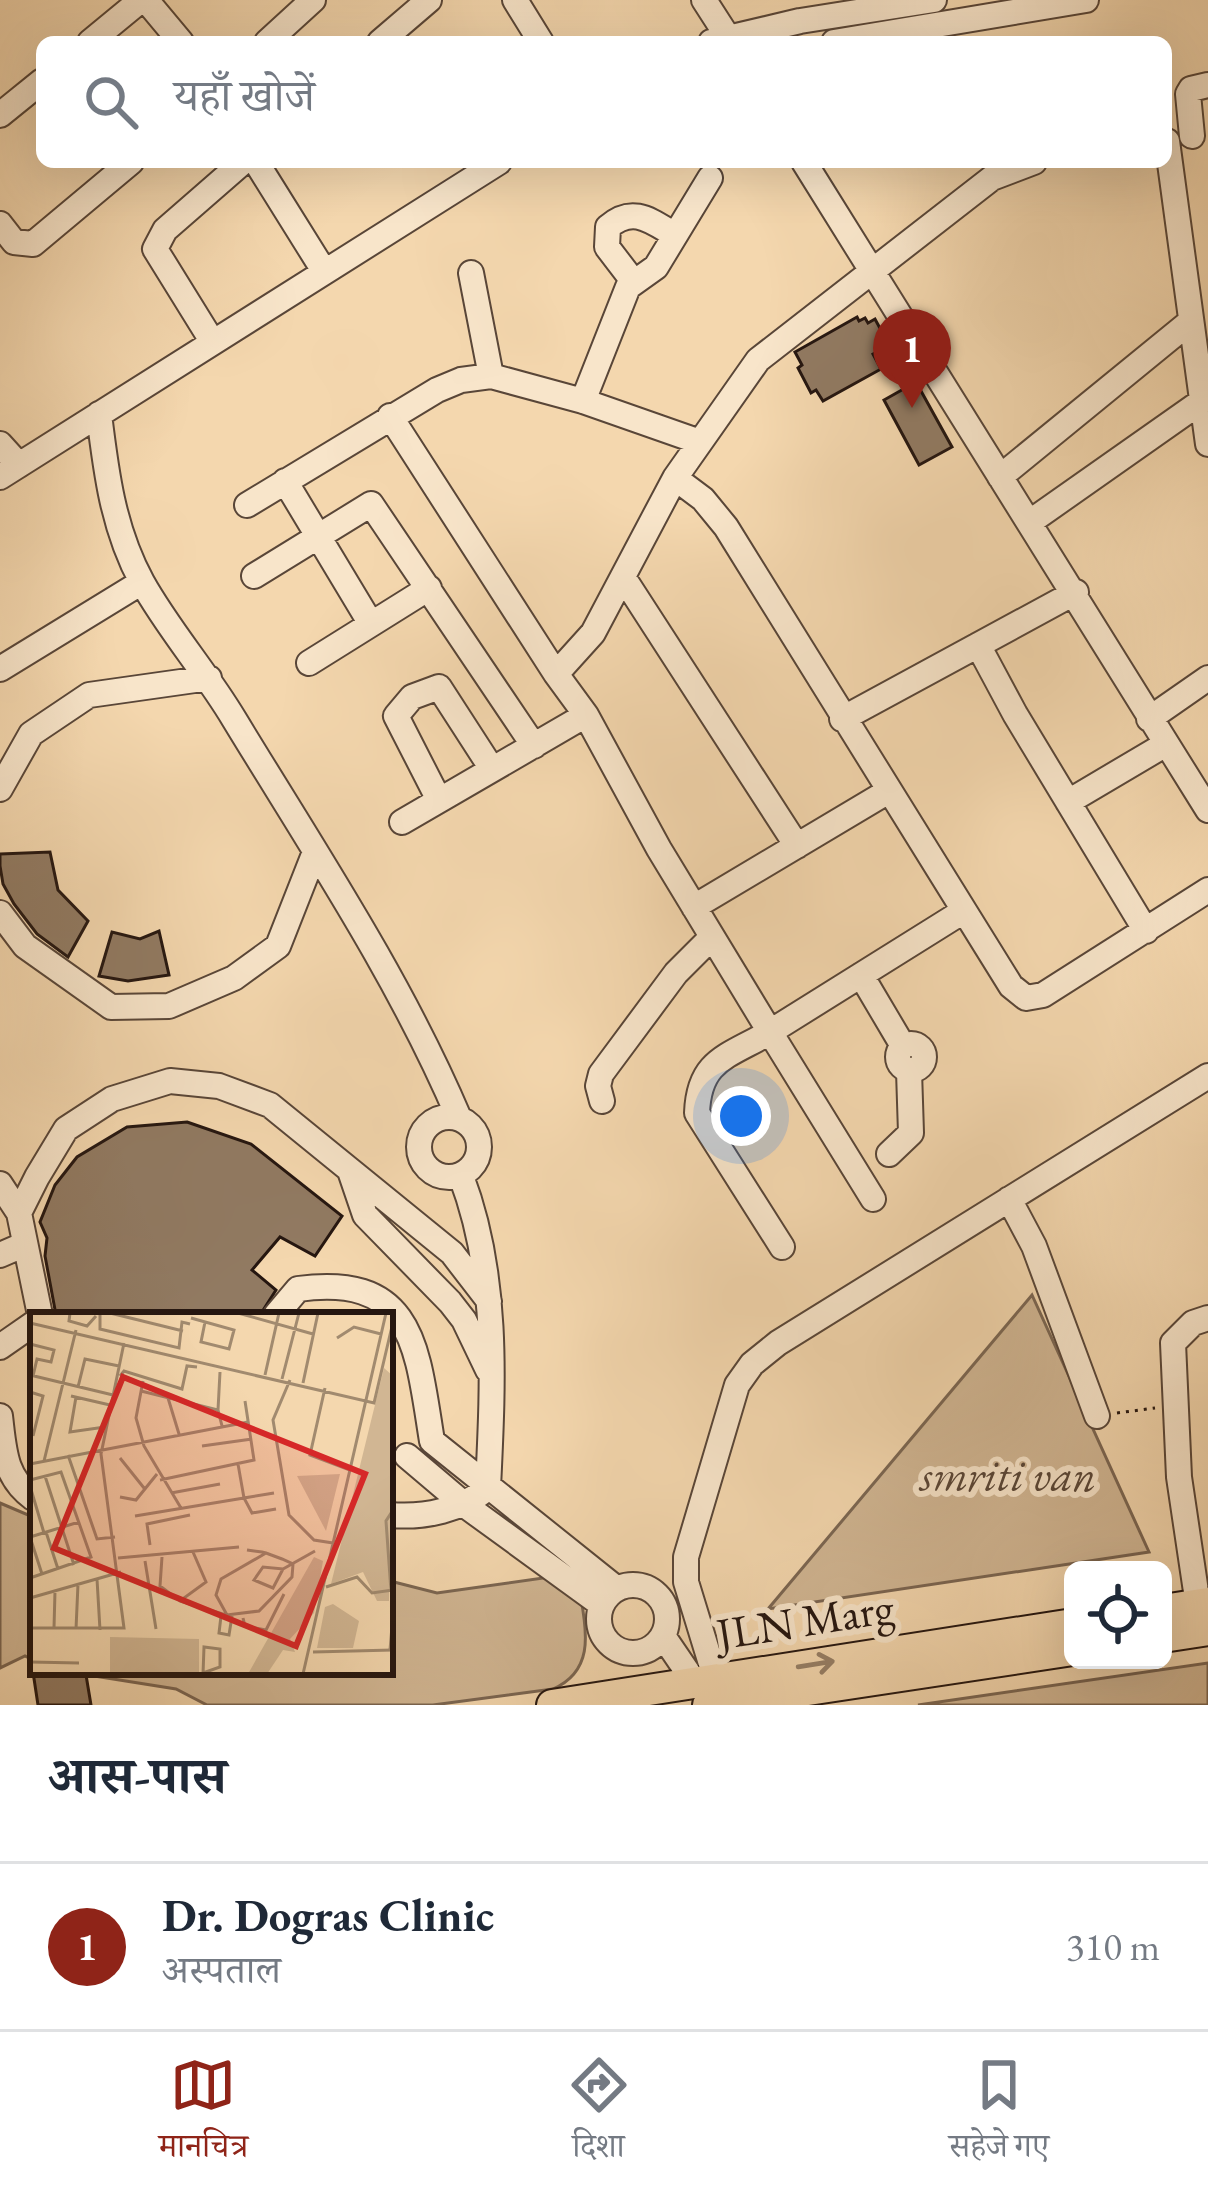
<!DOCTYPE html>
<html lang="hi">
<meta charset="utf-8">
<style>
body{margin:0;font-family:"EB Garamond","Noto Serif Devanagari",serif;background:#f2f2f3;color:#1f2937}
.controls{position:absolute;right:36px;bottom:36px;display:grid;overflow:hidden;border-radius:18px;box-shadow:0 12px 48px #0002}
.controls button{width:108px;height:108px;display:grid;place-items:center;padding:0;border:0;border-bottom:3px solid #e0e1e3;background:#fff;color:#1f2937;font:60px sans-serif}
.you{position:absolute;left:741px;top:1116px;width:42px;height:42px;margin:-30px;border:9px solid #fff;border-radius:50%;background:#1a73e8;box-shadow:0 0 0 18px #1a73e833}
.badge{display:grid;place-items:center;width:78px;height:78px;border-radius:50%;background:#8f2418;color:#fff;font-size:39px;font-weight:700}
.pin{position:absolute;translate:-50% -99px;filter:drop-shadow(0 3px 6px #0008)}
.pin::after{content:'';position:absolute;top:63px;width:42px;height:36px;background:inherit;clip-path:polygon(0 0,100% 0,50% 100%)}
.list{margin:0;padding:0;list-style:none}
h2{display:flex;justify-content:space-between;align-items:center;height:156px;margin:0;padding:0 48px;font-size:51px}
h2 small{font-size:39px;font-weight:400;color:#747a83}
.list li{display:grid;grid-template-columns:78px 1fr auto;gap:36px;align-items:center;box-sizing:border-box;height:168px;padding:0 48px;border-top:3px solid #e0e1e3}
.list b{display:block;font-size:45px;white-space:nowrap}
.list p{margin:0;font-size:39px;white-space:nowrap;color:#747a83}
.list em{font-size:39px;font-style:normal;color:#747a83}
.icon{flex:none;width:66px;height:66px;fill:none;stroke:currentColor;stroke-width:2;stroke-linecap:round;stroke-linejoin:round}
.map{position:relative;flex:none;width:1208px;height:1705px;overflow:hidden}
.search{position:absolute;background:#fff;box-shadow:0 12px 48px #0002;left:36px;right:36px;top:36px;height:132px;display:flex;align-items:center;gap:30px;box-sizing:border-box;padding:0 42px;border-radius:18px;color:#747a83;font-size:45px}
.sheet{height:324px;background:#fff}
nav{display:flex;justify-content:space-around;align-items:center;box-sizing:border-box;height:168px;border-top:3px solid #e0e1e3;background:#fff;font-size:33px;color:#747a83}
nav a{display:grid;justify-items:center;gap:6px}
nav .on{color:#8f2418}
.map>svg:first-child{display:block}
.green{fill:#d1b693;stroke:#7b6652;stroke-width:3}
.building{fill:#917a62;stroke:#251610;stroke-width:3}
.lines{fill:none;stroke-linecap:round;stroke-linejoin:round}
.minor-casing{stroke:#594638;stroke-width:28}
.major-casing{stroke:#251610;stroke-width:34}
.path{stroke:#251610;stroke-width:3;stroke-dasharray:3 6;stroke-linecap:butt}
.minor{stroke:#f8e5ca;stroke-width:24}
.major{stroke:#f4d7ae;stroke-width:30}
.oneway{stroke:#978067}
.labels{text-anchor:middle;stroke-width:12;stroke-linejoin:round;paint-order:stroke}
.park-label{font-size:45px;font-style:italic;fill:#594637;stroke:#f8e5ca}
.street-label{font-size:45px;fill:#251610;stroke:#f8e5ca}
.inset-road{fill:none;stroke:#a18a6f;stroke-width:3}
.view{fill:#d62828;fill-opacity:0.15;stroke:#d62828;stroke-width:6}
.inset-edge{fill:none;stroke:#251610;stroke-width:6}
</style>
<div class="map">
<svg width="1208" height="1705" viewBox="0 0 1208 1705">
<rect width="100%" height="100%" fill="#f4d7ae"/>
<filter id="stains"><feTurbulence type="fractalNoise" baseFrequency=".00167" numOctaves="4"/><feColorMatrix values="0 0 0 0 .2 0 0 0 0 .09 0 0 0 0 .02 0 0 0 .5 -.17"/></filter>
<radialGradient id="worn" r=".72"><stop offset=".6" stop-color="#630" stop-opacity="0"/><stop offset="1" stop-color="#630" stop-opacity=".3"/></radialGradient>
<!-- green -->
<path class="green" d="M1032 1295 1149 1552 768 1609Z
M0 1503 33 1517V1660L25 1656 0 1668Z
M550 1577 581 1599C588 1636 592 1672 553 1689L433 1705H207L176 1689 69 1672H390V1581L437 1593Z
M1208 1663V1705H918Z"/>
<!-- building -->
<path class="building" d="M857 317 859 321 865 318 868 323 875 319 889 345 873 354 881 369 823 401 816 390 811 393 798 368 802 365 795 352Z
M916 382 952 447 919 465 884 400Z
M50 852 58 890 88 921 68 957 37 934 14 904 3 884 0 866V854Z
M159 931 169 975 128 981 99 976 112 932 140 939Z
M187 1122 251 1144 342 1216 315 1256 280 1237 252 1270 276 1290 260 1315H56L45 1256 47 1238 40 1222 55 1185 77 1157 127 1127Z
M33 1672 86 1675 91 1705H38Z"/>
<g class="lines">
<!-- minor casing -->
<g class="minor-casing">
<path id="minor" d="M146 0 181 42
M515 0 541 42
M704 0 731 42
M90 42 141 0
M267 42 313 0
M380 42 429 0
M711 42 800 21 934 0
M834 42 1086 0
M0 115 42 81
M1192 136 1188 94 1191 89 1208 85
M1167 141 1208 444
M256 162 324 271
M804 162 1208 810
M0 224 14 242 33 244 131 162
M471 273 491 376 583 401 700 442
M633 281 607 247 608 227C633 205 651 221 675 235
M212 341 155 249 165 230 243 162
M583 401 628 287 656 267 710 178
M99 414C106 472 113 529 142 582 168 629 206 672 234 719 313 849 399 977 459 1118
M390 416 556 674 586 715 659 849 770 1032 962 912
M0 444 19 465
M0 477 499 162
M1000 477 1191 321
M675 478 703 499 726 527 1011 986 1026 998 1043 995 1208 890
M285 481 371 624
M247 505 437 390 461 380 491 376
M1030 522 1202 401
M254 576 371 504 534 746
M623 577 797 846
M978 645 1015 714 1146 931
M309 663 429 588
M0 669 142 582
M556 674 593 633 675 478 758 360 992 178 1034 162
M842 719 1076 592
M1149 719 1208 678
M0 789 31 734 89 695 209 678
M439 800 396 716 412 697 439 687 492 769
M1068 802 1166 744
M402 822 586 715
M694 907 887 792
M0 913 25 946 111 1007 169 1006 234 978 278 946 315 852
M861 975 903 1046
M898 1057a13 13 0 1 1 26 0a13 13 0 1 1-26 0Z
M602 1101 598 1086 601 1074 676 973 712 937
M419 1147a30 30 0 1 1 60 0a30 30 0 1 1-60 0Z
M889 1154 911 1133 909 1071
M350 1171 365 1215 450 1302 464 1320 488 1370
M0 1184 19 1213
M1009 1199 1034 1246 1097 1416
M782 1247 697 1113C699 1059 728 1057 770 1032L873 1199
M0 1255 23 1245
M40 1315 19 1213 37 1177 66 1129 112 1099 170 1081 219 1086 270 1105 452 1253 489 1301
M276 1315 298 1289C415 1273 417 1349 432 1441L617 1589
M0 1347 33 1324
M0 1416C4 1449 4 1477 33 1498
M407 1456 466 1506 602 1605
M390 1515C425 1518 461 1510 488 1488 493 1383 499 1275 461 1176
M599 1619a34 34 0 1 1 68 0a34 34 0 1 1-68 0Z
M1198 1605 1179 1477 1173 1343 1193 1323 1208 1318
M663 1636 695 1683
M716 1680 686 1582V1557L737 1385 752 1364 778 1343 1208 1076"/>
</g>
<!-- major casing -->
<g class="major-casing">
<path id="major" d="M1163 1610 1208 1603
M1163 1637 1208 1630
M552 1705 1073 1624
M708 1705 1073 1650"/>
</g>
<!-- path -->
<path class="path" d="M1117 1413 1155 1408"/>
<!-- minor -->
<use href="#minor" class="minor"/>
<!-- major -->
<use href="#major" class="major"/>
</g>
<!-- one-way arrows -->
<defs><path id="oneway-shaft" d="M-6 0H5M1.5-3L5.5 0L1.5 3" fill="none" stroke-width="1.6" stroke-linecap="round" stroke-linejoin="round" transform="scale(3)"/></defs>
<use class="oneway" href="#oneway-shaft" transform="translate(816 1664) rotate(-9)"/>
<g class="labels">
<!-- park labels -->
<g class="park-label">
<text x="1008" y="1491">smriti van</text>
</g>
<!-- street labels -->
<g class="street-label">
<text transform="translate(805 1620) rotate(-9)" y="16">JLN Marg</text>
</g>
</g>
<!-- overview -->
<g transform="translate(30 1312)">
<rect width="363" height="363" fill="#f4d7ae"/>
<path d="M354 56 363 64 359 289H347L333 260 301 272ZM310 162 296 219 267 164ZM284 245 293 249 284 301 260 327 265 340 253 338 237 362H218ZM303 292 329 309 323 336H287L295 295ZM80 325 169 327V360L80 362Z" fill="#d1b693"/>
<path class="inset-road" d="M40 1 39 9 57 14 66 4M70 1V17L149 36 152 10 160 12M80 1 153 19M208 1 283 22M161 6 204 18 199 37 171 30 175 10M0 11 344 91 363 10M307 26 324 15 351 22M0 32 24 38 21 50 7 47 3 64M0 63 83 83M235 63 249 1M90 64 94 59 152 77 157 54 167 55M252 67 269 1M260 68 243 108 259 203 284 228 303 231M113 69 106 106 114 134 151 196M273 71 288 1M48 75 55 47 89 54M295 76 280 143 320 158M111 79 188 98 192 114M0 80 13 84 3 124M41 84 80 93M46 85 40 120 75 115M138 86 149 122M188 98 190 60M172 134 222 127M38 143 67 227 85 225M90 146 114 176M14 149 46 18M0 152 218 110M15 164 44 253M0 168 31 160 61 245 0 266M130 168 224 148 215 89M0 174 14 221M141 181 190 172M244 181 214 186 222 201 246 197M90 185 106 188 127 162M105 204 214 186 208 152M16 220 28 257M0 225 49 210M0 225 12 262M120 233 117 212 160 203M217 238 232 240 236 241 252 247 263 252 262 265 229 299 197 303 186 283 191 267 236 241M132 245 130 274 150 289 176 270 163 240M88 246 209 235M115 249 126 317M253 257 243 276 224 268 233 255 253 257 285 239M67 267 70 318M296 275 327 265 342 281 363 278M361 279 356 209 363 198M0 286 91 260M150 289 196 303M191 304 189 321 199 323 202 304M213 306 215 314 236 318 254 282M0 316H94L71 142 94 31M24 316 25 279M46 317 48 272M360 338 363 302M283 340 363 338M0 350 49 351M173 362 174 335 190 337V355L173 361M273 362 356 1"/>
<path class="view" d="M93 65 335 162 266 334 24 236Z"/>
<rect width="363" height="363" class="inset-edge"/>
</g>
<rect width="100%" height="100%" filter="url(#stains)"/>
<rect width="100%" height="100%" fill="url(#worn)"/>
</svg>
<div class="controls">
<button><svg class="icon" aria-label="locate" viewBox="0 0 24 24"><circle cx="12" cy="12" r="6"/><path d="M12 2v4M12 18v4M2 12h4M18 12h4"/></svg></button>
</div>
<div class="you"></div>
<div class="pin badge" style="left:912px;top:408px">1</div>
<div class="search"><svg class="icon" aria-label="search" viewBox="0 0 24 24"><circle cx="10" cy="10" r="6"/><path d="M15 15l6 6"/></svg>यहाँ खोजें</div>
</div>
<section class="sheet">
<h2>आस-पास<small></small></h2>
<ul class="list">
<li><span class="badge">1</span><div><b>Dr. Dogras Clinic</b><p>अस्पताल</p></div><em>310 m</em></li>
</ul>
</section>
<nav>
<a class="on"><svg class="icon" aria-label="map" viewBox="0 0 24 24"><path d="M3 6l6-2 6 2 6-2v14l-6 2-6-2-6 2zM9 4v14M15 6v14"/></svg>मानचित्र</a>
<a><svg class="icon" aria-label="directions" viewBox="0 0 24 24"><path d="M12 3l9 9-9 9-9-9zM9 14v-3h6M13 9l2 2-2 2"/></svg>दिशा</a>
<a><svg class="icon" aria-label="saved" viewBox="0 0 24 24"><path d="M7 4h10v16l-5-4-5 4z"/></svg>सहेजे गए</a>
</nav>
